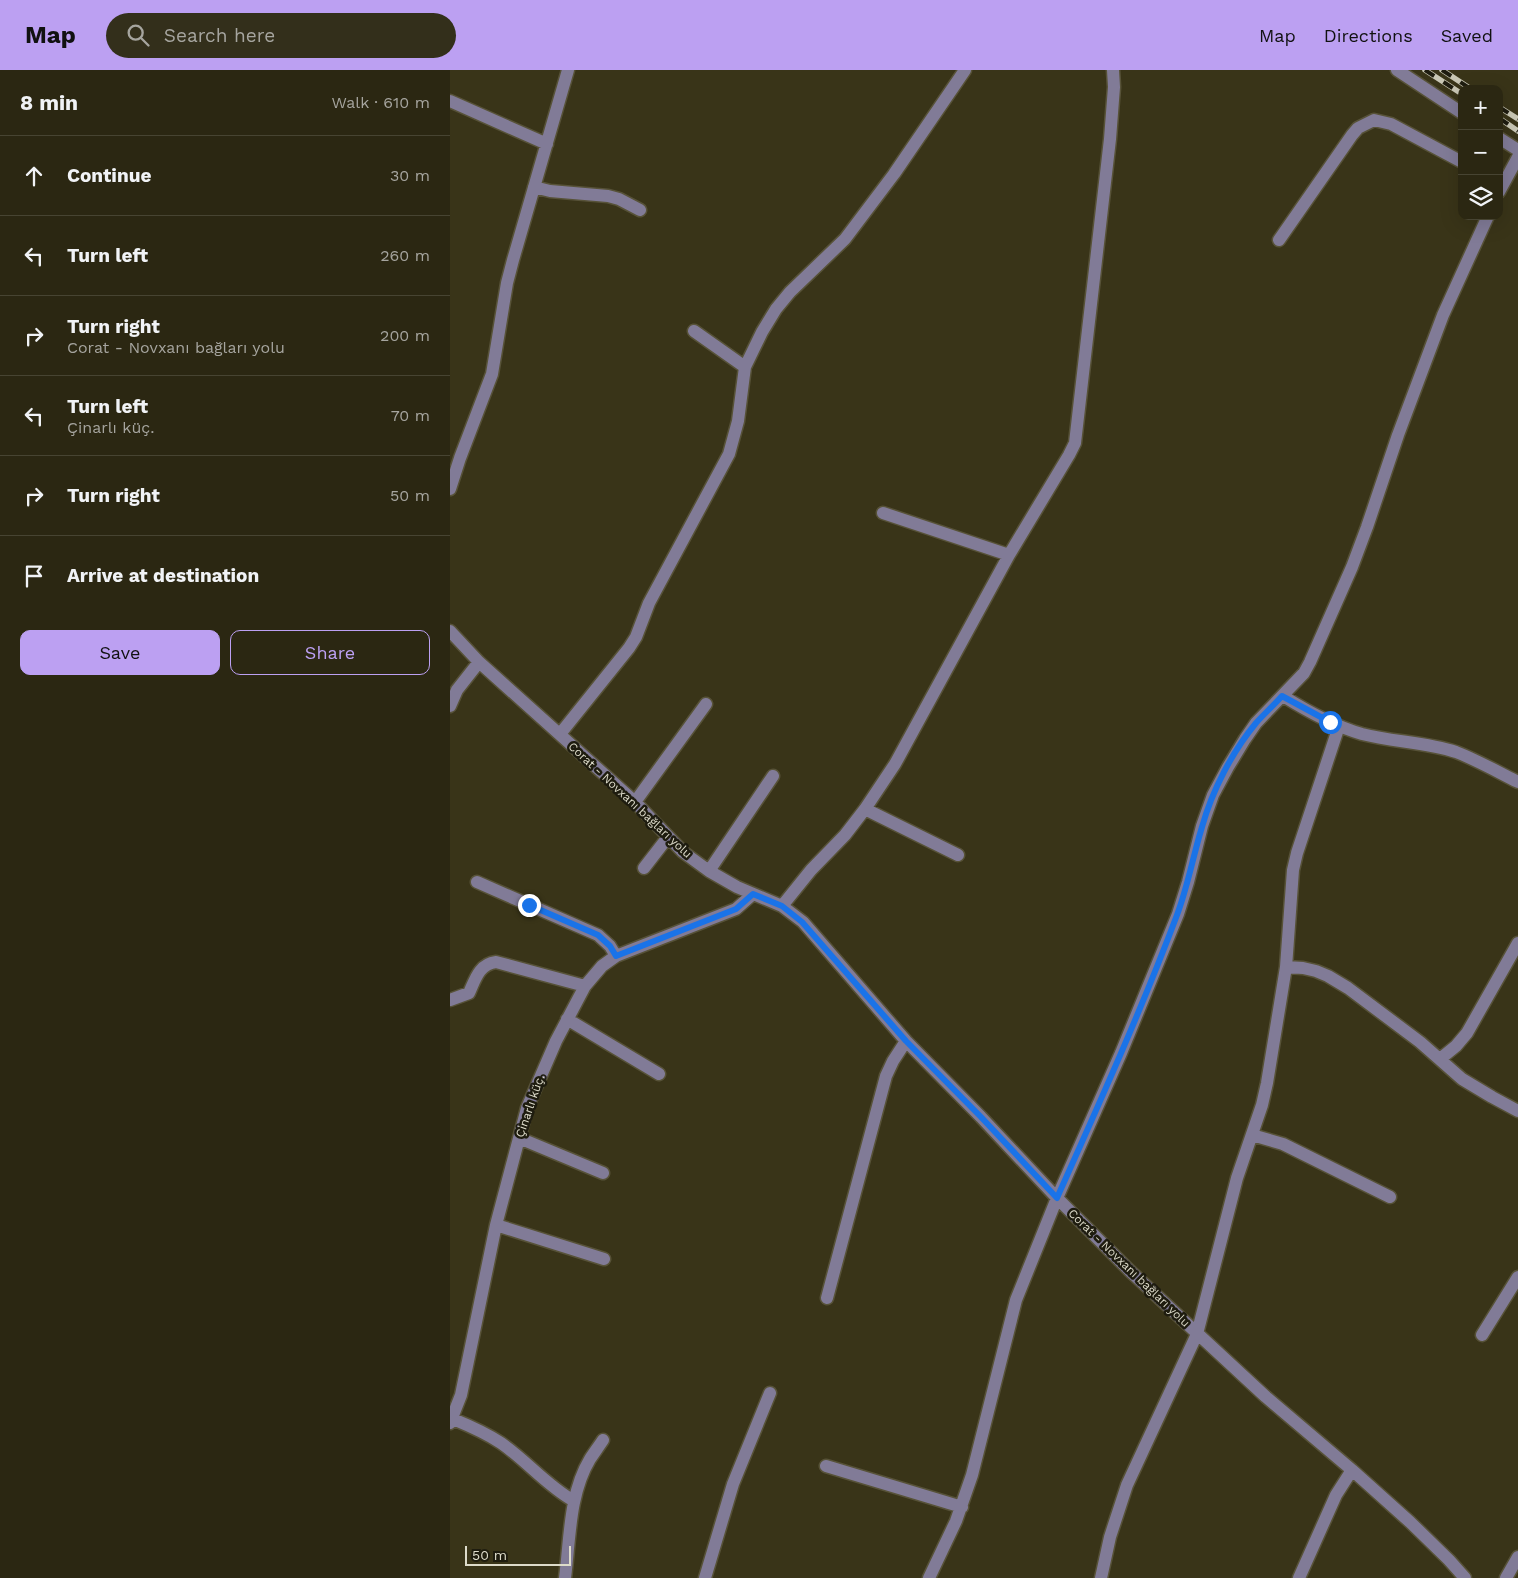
<!DOCTYPE html>
<meta charset="utf-8">
<style>
body{margin:0;font-family:"Work Sans",sans-serif;background:#332f1b;color:#f1f3f6}
.controls{position:absolute;right:15px;top:15px;display:grid;overflow:hidden;border-radius:10px;box-shadow:0 5px 20px #0002}
.controls button{width:45px;height:45px;display:grid;place-items:center;padding:0;border:0;border-bottom:1px solid #474432;background:#2b2712;color:#f1f3f6;font:25px sans-serif}
.scale{position:absolute;left:15px;bottom:12px;width:106px;box-sizing:border-box;padding-left:5px;border:2px solid #dddbca;border-top:0;font-size:14px;line-height:18px;white-space:nowrap;color:#dddbca;-webkit-text-stroke:4px #1e1c0f;paint-order:stroke}
.stop{position:absolute;width:15px;height:15px;margin:-11px;border:4px solid #1a73e8;border-radius:50%;background:#fff}
.stop.end{background:#1a73e8;border-color:#fff;box-shadow:0 1px 5px #0008}
.list{margin:0;padding:0;list-style:none}
h2{display:flex;justify-content:space-between;align-items:center;height:65px;margin:0;padding:0 20px;font-size:21px}
h2 small{font-size:16px;font-weight:400;color:#a6a59f}
.list li{display:grid;grid-template-columns:32px 1fr auto;gap:15px;align-items:center;box-sizing:border-box;height:80px;padding:0 20px;border-top:1px solid #474432}
.list b{display:block;font-size:19px;white-space:nowrap}
.list p{margin:0;font-size:16px;white-space:nowrap;color:#a6a59f}
.list em{font-size:16px;font-style:normal;color:#a6a59f}
.actions{display:flex;gap:10px;padding:15px 20px}
.actions a{flex:1;padding:11px 0;border:1px solid #bca0f2;border-radius:10px;text-align:center;font-size:18px;color:#bca0f2}
.actions .main{background:#bca0f2;color:#111}
.icon{flex:none;width:28px;height:28px;fill:none;stroke:currentColor;stroke-width:2;stroke-linecap:round;stroke-linejoin:round}
.map{position:relative;flex:none;width:1068px;height:1508px;overflow:hidden}
header{display:flex;align-items:center;gap:30px;box-sizing:border-box;height:70px;padding:0 25px;background:#bca0f2;color:#111}
header strong{font-size:24px}
nav{display:flex;gap:28px;margin-inline-start:auto;font-size:18px}
.search{width:350px;height:45px;background:#332f1b;display:flex;align-items:center;gap:12px;box-sizing:border-box;padding:0 18px;border-radius:28px;color:#a6a59f;font-size:19px}
main{display:flex}
aside{flex:1;background:#2b2712}
.map>svg:first-child{display:block}
.lines{fill:none;stroke-linecap:round;stroke-linejoin:round}
.minor-casing{stroke:#575238;stroke-width:15}
.minor{stroke:#817b97;stroke-width:12}
.rail-casing{stroke:#c9c7b5;stroke-width:5.5}
.rail{stroke:#1e1c0f;stroke-width:4;stroke-dasharray:11;stroke-linecap:butt}
.route{stroke:#1a73e8;stroke-width:6}
.labels{text-anchor:middle;stroke-width:5;stroke-linejoin:round;paint-order:stroke}
.street-label{font-size:12px;fill:#dddbca;stroke:#1e1c0f}
</style>
<header>
<strong>Map</strong>
<div class="search"><svg class="icon" aria-label="search" viewBox="0 0 24 24"><circle cx="10" cy="10" r="6"/><path d="M15 15l6 6"/></svg>Search here</div>
<nav><a>Map</a><a>Directions</a><a>Saved</a></nav>
</header>
<main>
<aside>
<h2>8 min<small>Walk · 610 m</small></h2>
<ul class="list">
<li><svg class="icon" aria-label="ahead" viewBox="0 0 24 24"><path d="M12 20V5M6 11l6-6 6 6"/></svg><div><b>Continue</b></div><em>30 m</em></li>
<li><svg class="icon" aria-label="left" viewBox="0 0 24 24"><path d="M17 20v-9H6M10 6l-5 5 5 5"/></svg><div><b>Turn left</b></div><em>260 m</em></li>
<li><svg class="icon" aria-label="right" viewBox="0 0 24 24"><path d="M7 20v-9h11M14 6l5 5-5 5"/></svg><div><b>Turn right</b><p>Corat - Novxanı bağları yolu</p></div><em>200 m</em></li>
<li><svg class="icon" aria-label="left" viewBox="0 0 24 24"><path d="M17 20v-9H6M10 6l-5 5 5 5"/></svg><div><b>Turn left</b><p>Çinarlı küç.</p></div><em>70 m</em></li>
<li><svg class="icon" aria-label="right" viewBox="0 0 24 24"><path d="M7 20v-9h11M14 6l5 5-5 5"/></svg><div><b>Turn right</b></div><em>50 m</em></li>
<li><svg class="icon" aria-label="arrive" viewBox="0 0 24 24"><path d="M6 21V4h12l-3 4 3 4H6"/></svg><div><b>Arrive at destination</b></div></li>
</ul>
<div class="actions"><a class="main">Save</a><a>Share</a></div>
</aside>
<div class="map">
<svg width="1068" height="1508" viewBox="0 0 1068 1508">
<rect width="100%" height="100%" fill="#393418"/>
<g class="lines">
<!-- minor casing -->
<g class="minor-casing">
<path id="minor" d="M947 0 1012 43
M0 31 97 74
M1049 68 1068 80
M84 117 100 121 158 126 169 129 190 140
M1049 122 1068 87
M829 170 902 65 908 58 924 50 941 54 1012 92
M244 261 295 297
M0 419 10 388 42 304 57 213 63 190 118 0
M433 443 559 485
M0 561 29 592 185 732 233 782 259 801 287 817 332 836 353 852 456 971 531 1047 607 1128 680 1201 816 1327 902 1400 960 1452 999 1490 1015 1508
M833 626C857 641 884 656 912 664 943 672 976 672 1006 682 1027 690 1048 702 1068 712
M0 636 7 620 29 592
M110 664 179 578 186 567 199 533 279 384 288 351 295 297 312 262 326 239 340 222 395 169 444 104 515 0
M185 732 256 634
M415 739 508 785
M194 798 218 767
M259 801 323 706
M27 812 148 865 160 876 166 886
M332 836 361 800 395 765 415 739 445 694 559 485 619 385 625 373 660 69 664 17 663 0
M836 897 853 898 866 901 878 906 898 918 970 972 1012 1009 1042 1027 1068 1041
M0 930 19 923C25 910 29 894 46 892L135 916
M117 949 209 1004
M990 989 1006 976 1017 963 1068 873
M802 1065 833 1074 940 1127
M69 1068 153 1103
M46 1155 154 1189
M377 1228 436 1006 443 991 456 971
M1032 1265 1068 1207
M3 1349C20 1356 36 1363 51 1373 77 1391 97 1416 124 1431
M0 1353 11 1325 46 1155 77 1038 106 971 135 916 152 896 166 886 286 839 303 824
M376 1396 512 1437
M115 1508C120 1469 119 1424 140 1389 144 1383 149 1376 153 1370
M255 1508 283 1414 320 1323
M479 1508 506 1451 522 1405 566 1230 607 1128 671 983 728 844 738 812 752 756 763 725 778 697 795 669 806 653 854 603 860 592 902 497 917 457 948 365 993 245 1038 146
M651 1508 660 1467 677 1415 747 1264 787 1108 812 1035 817 1013 836 897 843 800 847 783 889 656
M849 1508 886 1425 902 1400
M1056 1508 1068 1487"/>
</g>
<!-- minor -->
<use href="#minor" class="minor"/>
<!-- rail casing -->
<g class="rail-casing">
<path id="rail" d="M975 0 1012 24
M992 0 1021 19
M1049 37 1068 49
M1049 48 1068 61"/>
</g>
<!-- rail -->
<use href="#rail" class="rail"/>
</g>
<g class="lines">
<!-- route -->
<path class="route" d="M79 835 148 865 160 876 166 886 286 839 303 824 332 836 352 852 456 971 531 1047 607 1128C649 1034 691 941 727 845 738 816 743 786 752 757 762 721 782 682 806 653 814 644 824 635 832 626L880 652"/>
</g>
<g class="labels">
<!-- street labels -->
<g class="street-label">
<text transform="translate(180 730) rotate(43)" y="4">Corat - Novxanı bağları yolu</text>
<text transform="translate(80 1036) rotate(-71)" y="4">Çinarlı küç.</text>
<text transform="translate(679 1198) rotate(44)" y="4">Corat - Novxanı bağları yolu</text>
</g>
</g>
</svg>
<div class="controls">
<button>+</button>
<button>−</button>
<button><svg class="icon" aria-label="layers" viewBox="0 0 24 24"><path d="M12 4l9 5-9 5-9-5zM3 14l9 5 9-5"/></svg></button>
</div>
<div class="scale">50 m</div>
<div class="stop" style="left:880px;top:652px"></div>
<div class="stop end" style="left:79px;top:835px"></div>
</div>
</main>
